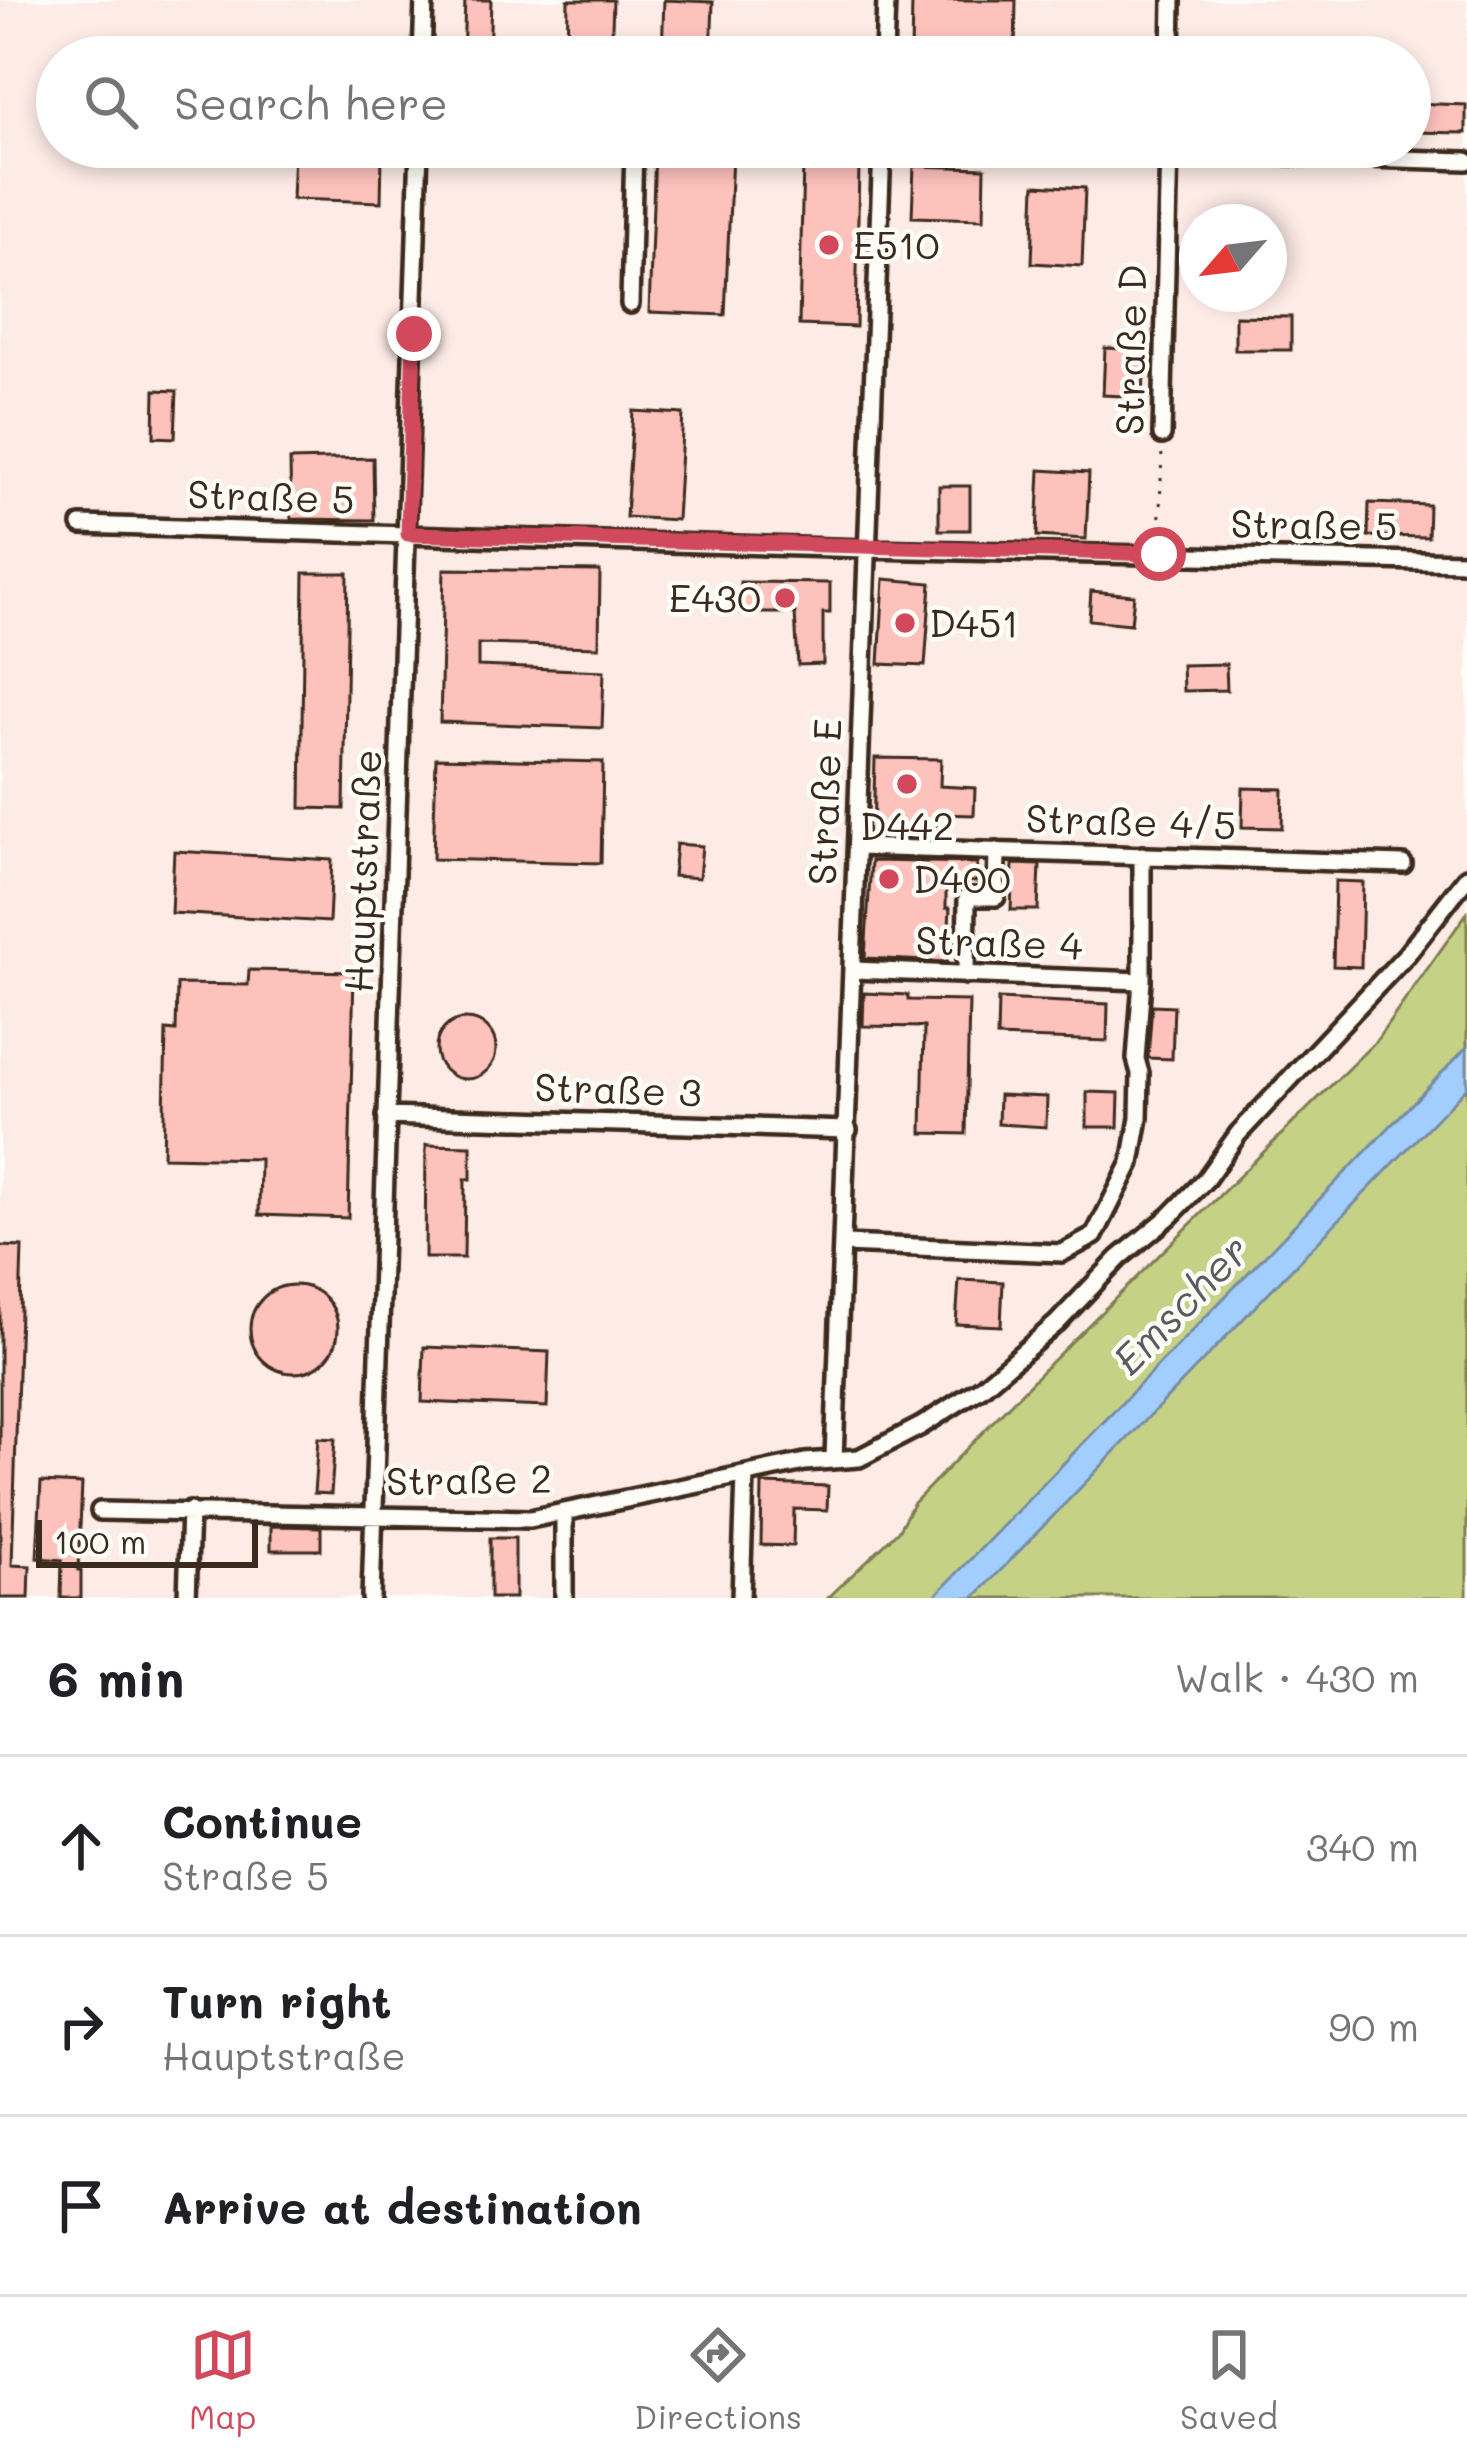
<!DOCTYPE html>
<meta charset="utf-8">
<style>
body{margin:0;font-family:Mali,sans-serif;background:#f2f2f2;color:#202124}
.compass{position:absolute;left:1179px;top:204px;width:108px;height:108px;border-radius:50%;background:#fff;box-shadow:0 6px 18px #0003;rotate:242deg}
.scale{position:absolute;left:36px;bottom:30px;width:222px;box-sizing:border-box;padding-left:12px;border:6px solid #3b2a1e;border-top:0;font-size:33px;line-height:42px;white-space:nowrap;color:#3b2a1e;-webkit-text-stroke:9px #fdfcf7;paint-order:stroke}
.stop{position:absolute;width:36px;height:36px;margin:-27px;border:9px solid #d1495b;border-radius:50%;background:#fff}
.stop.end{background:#d1495b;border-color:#fff;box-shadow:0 3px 12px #0008}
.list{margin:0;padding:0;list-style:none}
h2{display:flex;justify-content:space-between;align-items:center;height:156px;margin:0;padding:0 48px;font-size:51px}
h2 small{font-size:39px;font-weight:400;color:#757577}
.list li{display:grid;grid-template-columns:78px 1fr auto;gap:36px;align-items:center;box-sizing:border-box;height:180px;padding:0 48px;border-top:3px solid #e0e0e0}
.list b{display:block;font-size:45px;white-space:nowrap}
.list p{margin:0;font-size:39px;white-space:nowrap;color:#757577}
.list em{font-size:39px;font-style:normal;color:#757577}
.icon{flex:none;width:66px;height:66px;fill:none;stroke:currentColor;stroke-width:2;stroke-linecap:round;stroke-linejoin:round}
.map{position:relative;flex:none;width:1467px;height:1598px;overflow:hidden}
.search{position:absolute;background:#fff;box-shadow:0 6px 18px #0003;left:36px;right:36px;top:36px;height:132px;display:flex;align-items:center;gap:30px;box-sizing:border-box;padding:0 42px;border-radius:66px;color:#757577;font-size:45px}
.sheet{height:696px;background:#fff}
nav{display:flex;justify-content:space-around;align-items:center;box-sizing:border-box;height:168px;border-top:3px solid #e0e0e0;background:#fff;font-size:33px;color:#757577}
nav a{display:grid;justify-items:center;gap:6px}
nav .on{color:#d1495b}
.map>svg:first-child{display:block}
.built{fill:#fdebe6;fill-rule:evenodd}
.green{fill:#c5d286;stroke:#807e52;stroke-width:3}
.water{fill:#a1cefc;stroke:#788ca3;stroke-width:3}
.building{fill:#fec2bd;stroke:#3b2a1e;stroke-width:3}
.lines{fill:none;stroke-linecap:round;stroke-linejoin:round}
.minor-casing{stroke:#3b2a1e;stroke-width:24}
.path{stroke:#3b2a1e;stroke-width:3;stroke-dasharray:3 9;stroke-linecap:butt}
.minor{stroke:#fdfcf7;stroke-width:15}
.route{stroke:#d1495b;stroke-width:15}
.poi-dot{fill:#d1495b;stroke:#fdfcf7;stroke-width:4.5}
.labels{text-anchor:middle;stroke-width:9;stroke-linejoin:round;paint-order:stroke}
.poi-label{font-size:39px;fill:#3b2a1e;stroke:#fdfcf7;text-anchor:start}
.street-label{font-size:39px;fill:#3b2a1e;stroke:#fdfcf7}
.water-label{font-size:42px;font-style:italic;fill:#5a5b61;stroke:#fdfcf7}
</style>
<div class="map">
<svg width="1467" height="1598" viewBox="0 0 1467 1598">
<rect width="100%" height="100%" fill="#fdfcf7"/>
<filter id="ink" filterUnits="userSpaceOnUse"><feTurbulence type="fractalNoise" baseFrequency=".00833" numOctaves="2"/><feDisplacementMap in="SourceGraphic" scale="24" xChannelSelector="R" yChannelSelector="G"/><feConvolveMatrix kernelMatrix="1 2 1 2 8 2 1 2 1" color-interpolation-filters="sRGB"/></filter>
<g filter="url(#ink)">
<!-- built -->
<path class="built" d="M0 0H1467V913L1376 1041 1051 1362 914 1504 898 1531 828 1598H0ZM57 57H1410V147H57ZM1197 222H1269V294H1197Z"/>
<!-- green -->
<path class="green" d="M1467 913V1598H828L898 1531 913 1504 1051 1362 1376 1041Z"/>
<!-- water -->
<path class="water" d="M1467 1047V1087L974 1598H933Z"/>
<!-- building -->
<path class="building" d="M465 0H491L489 57H463Z
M568 0H613L611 57H567Z
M664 0 713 2 711 55 662 52Z
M912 0H1016L1015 57H911Z
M1410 103 1466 105V133L1410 132Z
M294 151 382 154 381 202 292 199Z
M655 151 732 155 725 315 649 312Z
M803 163 859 164 856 327 799 325Z
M914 166 985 168 984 219 912 217Z
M1035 185 1085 188 1082 266 1032 263Z
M1235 316 1291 317V350H1235Z
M1105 348 1145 350 1143 397 1103 395Z
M155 390 177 391 175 438 154 437Z
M633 411 683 414 677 520 626 517Z
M373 458 374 520 291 519 290 460Z
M1040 470 1089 473 1086 539 1037 536Z
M939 486H970V530H939Z
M1369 503 1429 505 1428 537 1368 536Z
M444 569 600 571 599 647 478 644V666L604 671 602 728 440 722Z
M304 573H348L344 809 301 808Z
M884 579 931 583 925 666 879 664Z
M740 582 830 583V613H823V664L798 665 795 613H740Z
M1091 591 1134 595 1131 624 1089 620Z
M1226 664 1227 690 1183 691 1182 665Z
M436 758 603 762 601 863 433 859Z
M875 758 941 759 940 786 975 788 974 815 939 814 937 836 873 834Z
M1243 788 1283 789 1282 828 1242 827Z
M676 844 702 846 699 878 673 876Z
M174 851 332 860 329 922 171 913Z
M871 861 977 863 976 882 946 880V908H950L947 962 865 958Z
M1013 864 1040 865 1038 910H1011Z
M1335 881 1363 882 1361 967 1333 966Z
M249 970 354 972 348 1218 259 1215 260 1159 163 1157 166 1030 176 1031 177 984 248 985Z
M864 993 908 995V1000L969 1001 966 1134 922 1133 924 1027 863 1026Z
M998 999 1108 1004 1107 1041 997 1037Z
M1152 1005 1174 1006 1172 1059 1148 1058Z
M436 1049a30 30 0 1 1 60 0a30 30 0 1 1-60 0Z
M1087 1092 1119 1093 1118 1127H1087Z
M999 1095 1047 1097 1046 1127 998 1124Z
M426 1145 471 1146V1179H465L464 1258H425Z
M0 1246 22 1247 12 1565 30 1566 29 1598H0Z
M959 1280 1003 1282 1001 1326 956 1324Z
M250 1329a44 44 0 1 1 88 0a44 44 0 1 1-88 0Z
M424 1347 549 1352 547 1407 422 1402Z
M318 1438 335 1439 331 1494 314 1493Z
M41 1482 82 1484 78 1570H81V1598H61L62 1560 37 1558Z
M762 1484 828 1486 827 1510 794 1509 793 1546 761 1545Z
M271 1526 321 1527V1550H271Z
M490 1538H515V1598H490Z"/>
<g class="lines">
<!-- minor casing -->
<g class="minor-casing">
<path id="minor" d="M422 57 424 0
M884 57 886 0
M1171 57 1172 0
M1004 147 1467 161
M630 304 634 147
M1162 435 1169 147
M81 525 866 549 1467 562
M857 847 1403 864
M853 970 1142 981
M966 975 967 897H996L997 851
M386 1116 848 1130
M844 1244 1062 1253 1094 1236 1131 1163 1139 1118 1140 1073 1136 1059 1142 981V855
M834 1459 882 147
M100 1511 530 1519 805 1462 859 1458 921 1426 981 1388 1057 1323 1119 1258 1170 1216 1206 1179 1238 1134 1407 954 1467 877
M564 1512V1598
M187 1598 190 1511
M371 1598 419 147
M741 1598 745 1475"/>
</g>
<!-- path -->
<path class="path" d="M1159 541 1162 449"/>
<!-- minor -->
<use href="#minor" class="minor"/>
</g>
</g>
<g class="lines" filter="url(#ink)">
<!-- route -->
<path class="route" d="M414 334 408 534 1159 554"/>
</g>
<!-- markers -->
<g class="poi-dot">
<circle cx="829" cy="245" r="12"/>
<circle cx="785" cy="598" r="12"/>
<circle cx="905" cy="623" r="12"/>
<circle cx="907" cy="784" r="12"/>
<circle cx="889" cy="879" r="12"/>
</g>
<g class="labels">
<!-- poi labels -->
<g class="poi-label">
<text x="853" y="259">E510</text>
<text x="761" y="612" text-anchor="end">E430</text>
<text x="929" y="637">D451</text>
<text x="907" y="840" text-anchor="middle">D442</text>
<text x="913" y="893">D400</text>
</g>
<!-- street labels -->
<g class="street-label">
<text transform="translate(1131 350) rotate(-89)" y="14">Straße D</text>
<text transform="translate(271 497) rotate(2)" y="14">Straße 5</text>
<text transform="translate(1314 525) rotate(1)" y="14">Straße 5</text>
<text transform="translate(825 802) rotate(-88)" y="14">Straße E</text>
<text transform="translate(1131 822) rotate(2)" y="14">Straße 4/5</text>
<text transform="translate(363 871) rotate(-88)" y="14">Hauptstraße</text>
<text transform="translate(999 943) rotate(2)" y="14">Straße 4</text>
<text transform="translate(618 1090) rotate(2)" y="14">Straße 3</text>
<text transform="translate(469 1480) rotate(-1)" y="14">Straße 2</text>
</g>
<!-- water labels -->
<g class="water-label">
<text transform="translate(1181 1305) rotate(-46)" y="15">Emscher</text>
</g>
</g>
</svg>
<svg class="compass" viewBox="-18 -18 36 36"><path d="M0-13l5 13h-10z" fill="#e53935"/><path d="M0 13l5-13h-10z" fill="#757577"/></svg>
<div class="scale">100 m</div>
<div class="stop" style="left:1159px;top:554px"></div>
<div class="stop end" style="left:414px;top:334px"></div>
<div class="search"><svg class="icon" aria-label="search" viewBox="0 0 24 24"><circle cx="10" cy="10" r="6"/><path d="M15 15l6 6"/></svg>Search here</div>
</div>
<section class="sheet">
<h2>6 min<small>Walk · 430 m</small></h2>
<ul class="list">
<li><svg class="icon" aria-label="ahead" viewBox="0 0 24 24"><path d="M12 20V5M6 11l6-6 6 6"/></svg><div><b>Continue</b><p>Straße 5</p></div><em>340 m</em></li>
<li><svg class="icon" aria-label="right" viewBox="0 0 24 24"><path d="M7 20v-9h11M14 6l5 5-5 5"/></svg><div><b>Turn right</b><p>Hauptstraße</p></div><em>90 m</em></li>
<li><svg class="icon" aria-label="arrive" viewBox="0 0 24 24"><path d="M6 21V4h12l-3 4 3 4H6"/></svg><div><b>Arrive at destination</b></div></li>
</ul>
</section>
<nav>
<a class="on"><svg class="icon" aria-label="map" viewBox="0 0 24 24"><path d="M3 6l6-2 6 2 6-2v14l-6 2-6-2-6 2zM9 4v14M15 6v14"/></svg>Map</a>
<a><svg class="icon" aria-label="directions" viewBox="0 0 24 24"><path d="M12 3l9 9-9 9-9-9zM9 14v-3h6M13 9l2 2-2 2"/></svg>Directions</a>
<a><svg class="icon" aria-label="saved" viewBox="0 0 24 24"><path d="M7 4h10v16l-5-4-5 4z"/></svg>Saved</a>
</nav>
